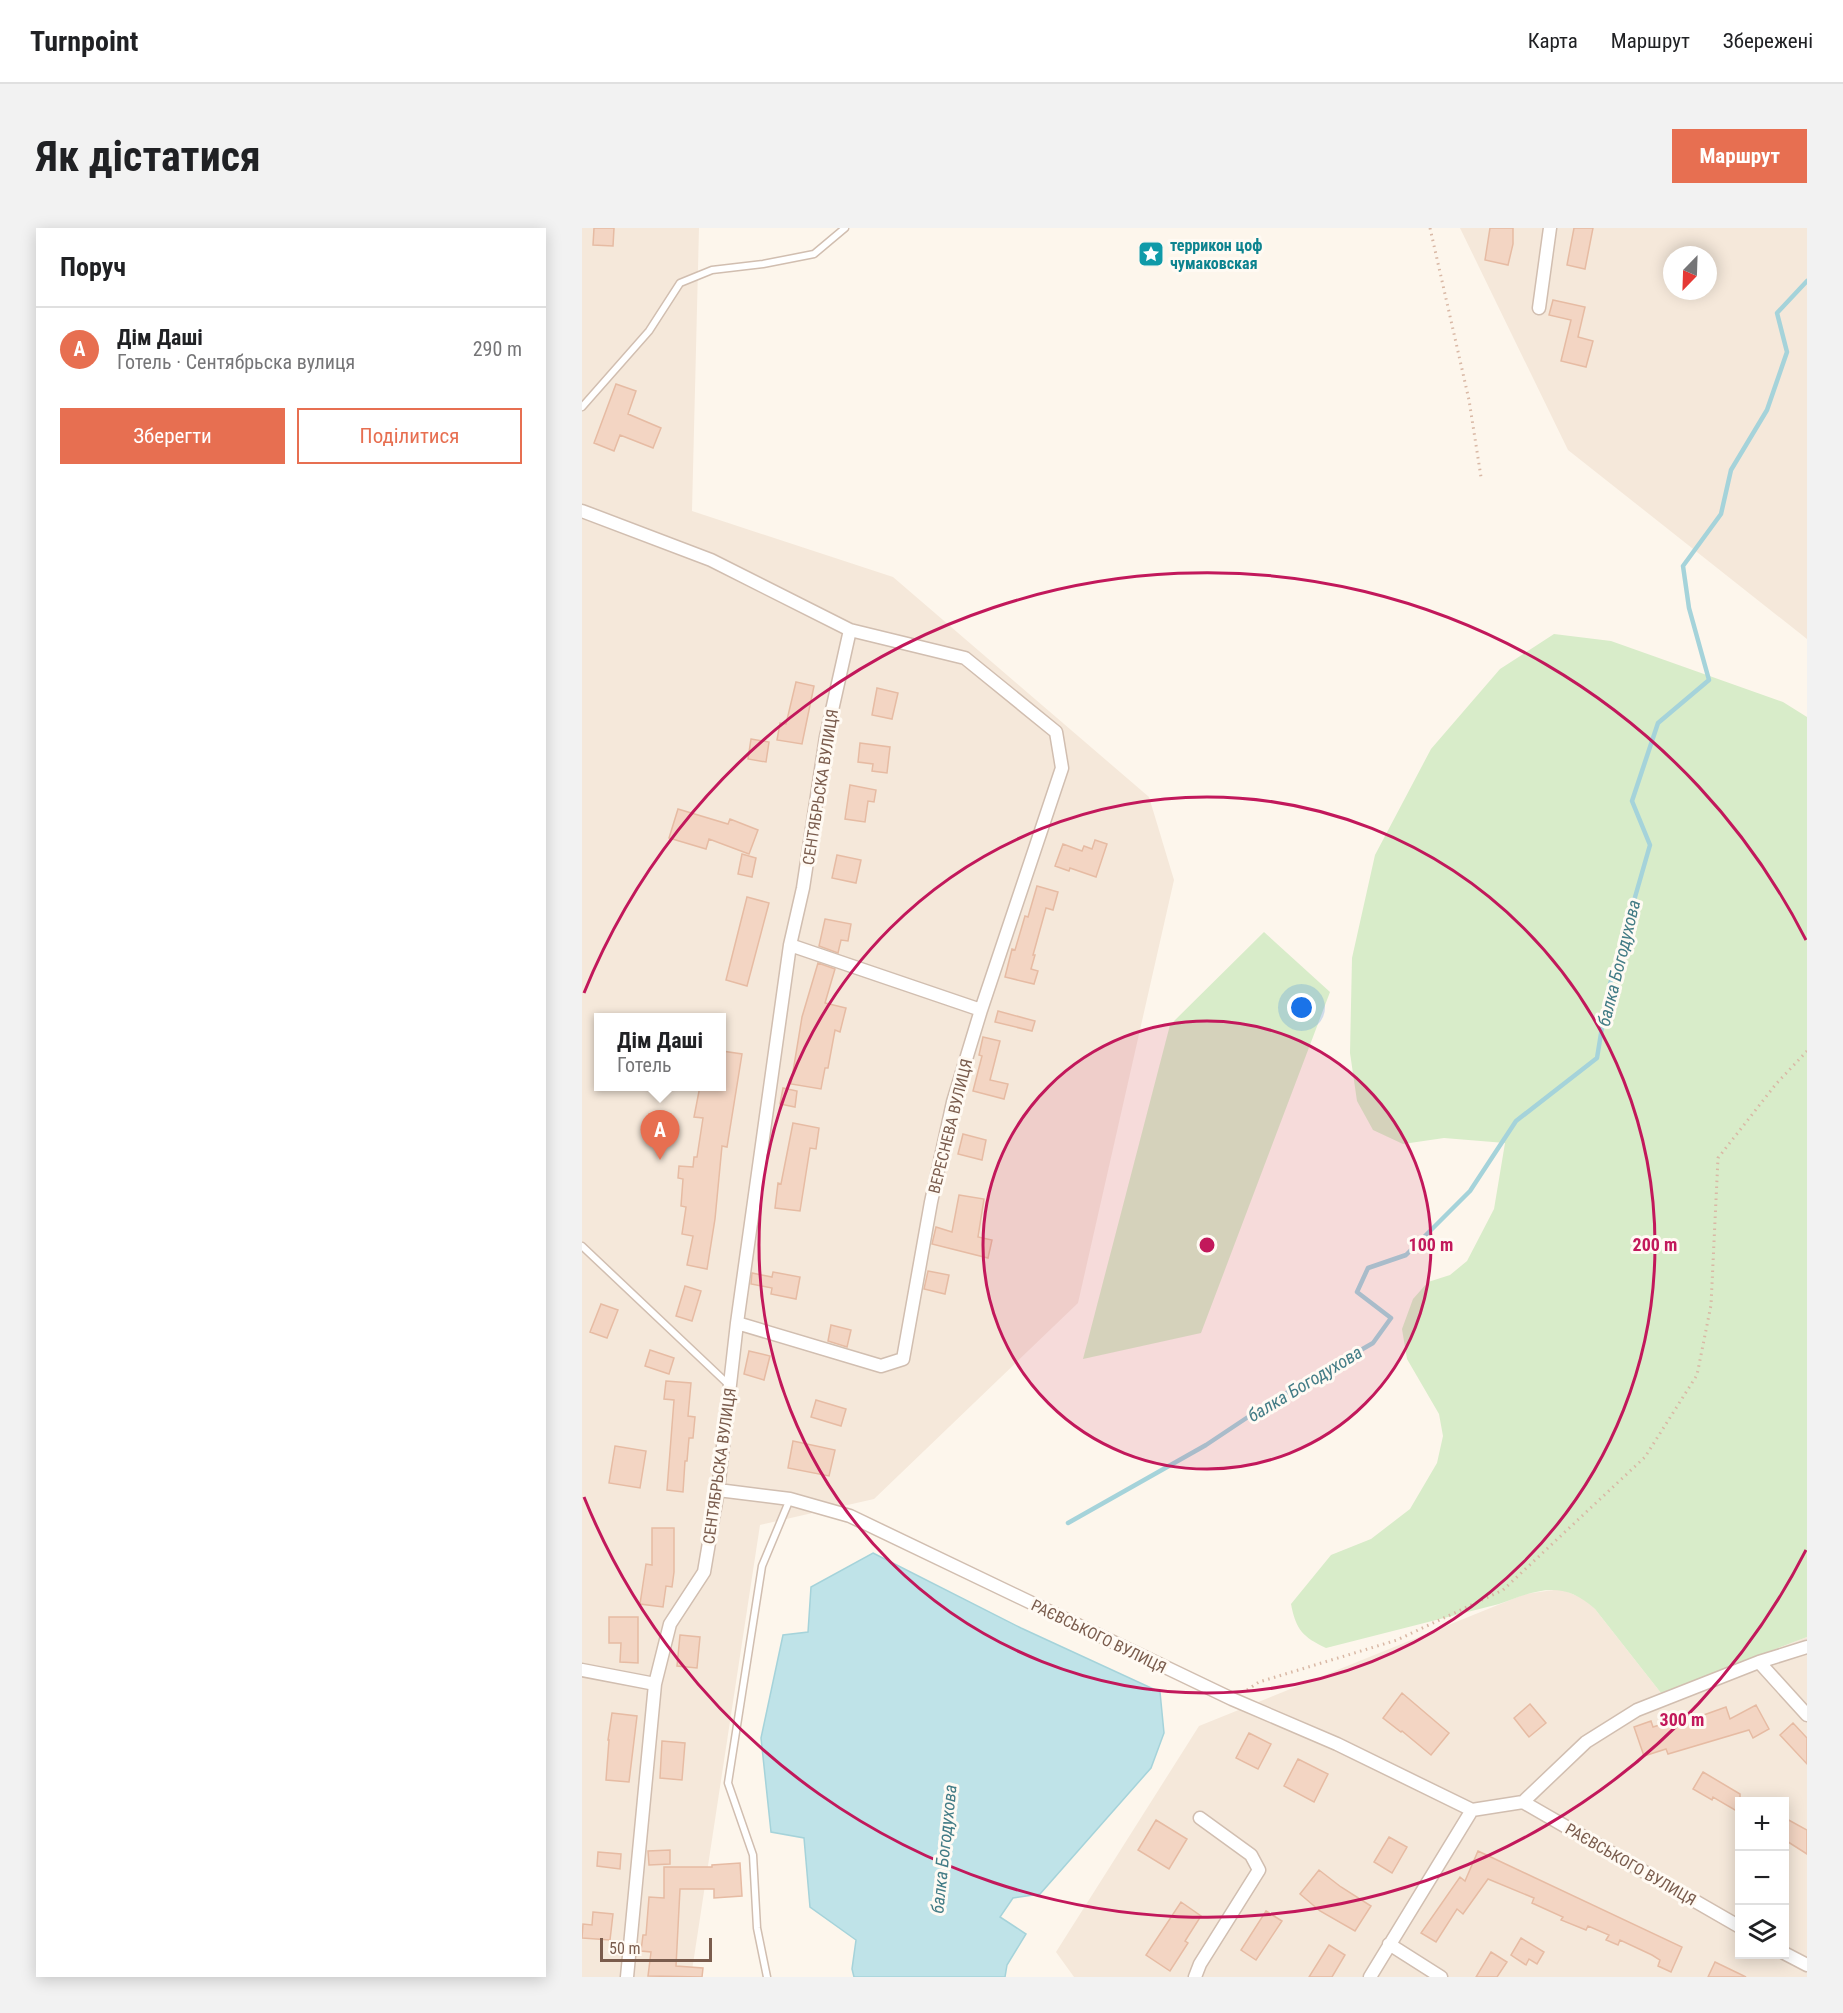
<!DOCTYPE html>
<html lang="uk">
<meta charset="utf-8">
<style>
body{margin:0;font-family:"Roboto Condensed",sans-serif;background:#f2f2f2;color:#202124}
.controls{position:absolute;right:18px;bottom:18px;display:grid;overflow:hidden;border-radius:0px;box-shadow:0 3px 15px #0003}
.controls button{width:54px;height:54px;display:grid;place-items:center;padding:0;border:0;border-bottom:2px solid #e0e0e0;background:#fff;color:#202124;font:30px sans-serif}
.compass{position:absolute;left:1081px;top:18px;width:54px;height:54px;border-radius:50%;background:#fff;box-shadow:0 3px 15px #0003;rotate:203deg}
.scale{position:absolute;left:18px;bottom:15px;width:112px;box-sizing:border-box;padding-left:6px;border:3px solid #7a5c4d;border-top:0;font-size:16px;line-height:21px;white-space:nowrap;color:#7a5c4d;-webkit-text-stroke:4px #fffaf3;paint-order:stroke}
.you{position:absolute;left:720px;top:780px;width:21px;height:21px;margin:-15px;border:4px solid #fff;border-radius:50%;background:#1a73e8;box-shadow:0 0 0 9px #1a73e833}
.badge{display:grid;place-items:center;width:39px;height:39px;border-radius:50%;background:#e76f51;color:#fff;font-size:20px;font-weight:700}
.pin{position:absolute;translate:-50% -50px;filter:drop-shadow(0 2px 3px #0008)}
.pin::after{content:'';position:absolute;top:32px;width:21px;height:18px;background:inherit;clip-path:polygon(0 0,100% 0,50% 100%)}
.popup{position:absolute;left:12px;top:785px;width:132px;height:78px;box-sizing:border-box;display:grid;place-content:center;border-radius:0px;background:#fff;filter:drop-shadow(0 2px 4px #0005);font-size:20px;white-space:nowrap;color:#757577}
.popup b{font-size:22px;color:#202124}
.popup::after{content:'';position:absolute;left:50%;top:100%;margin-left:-12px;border:12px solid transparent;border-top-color:#fff}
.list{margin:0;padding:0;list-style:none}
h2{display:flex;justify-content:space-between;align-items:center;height:78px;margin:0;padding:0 24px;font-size:26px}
h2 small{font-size:20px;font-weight:400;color:#757577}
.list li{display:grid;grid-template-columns:39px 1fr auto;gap:18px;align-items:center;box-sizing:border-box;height:84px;padding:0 24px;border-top:2px solid #e0e0e0}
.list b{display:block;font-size:22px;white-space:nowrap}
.list p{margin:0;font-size:20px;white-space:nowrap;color:#757577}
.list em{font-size:20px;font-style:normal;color:#757577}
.actions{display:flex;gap:12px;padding:18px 24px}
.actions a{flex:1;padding:14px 0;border:2px solid #e76f51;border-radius:0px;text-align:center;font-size:21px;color:#e76f51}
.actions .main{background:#e76f51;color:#fff}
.icon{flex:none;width:33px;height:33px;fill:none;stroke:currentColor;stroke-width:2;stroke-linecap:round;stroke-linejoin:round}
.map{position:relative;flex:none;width:1225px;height:1749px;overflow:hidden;border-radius:0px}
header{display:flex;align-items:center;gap:36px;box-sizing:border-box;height:84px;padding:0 30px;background:#fff;border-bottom:2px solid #e0e0e0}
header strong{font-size:28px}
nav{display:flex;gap:33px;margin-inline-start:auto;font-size:21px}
.intro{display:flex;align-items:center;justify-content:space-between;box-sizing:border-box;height:144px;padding:0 36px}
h1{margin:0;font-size:42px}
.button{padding:15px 27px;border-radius:0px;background:#e76f51;color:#fff;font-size:21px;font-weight:700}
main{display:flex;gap:36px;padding:0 36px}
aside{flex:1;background:#fff;border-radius:0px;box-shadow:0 3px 15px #0003}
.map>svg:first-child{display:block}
.residential{fill:#f5e8da;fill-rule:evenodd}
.green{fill:#d8ecc9}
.water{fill:#bfe3e8;stroke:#a5d3da;stroke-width:1.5}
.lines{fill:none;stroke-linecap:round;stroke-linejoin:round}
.stream{stroke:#a5d3da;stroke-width:4.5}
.building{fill:#f3d5c3;stroke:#e6bba3;stroke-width:1.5}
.service-casing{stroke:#d1beb0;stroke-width:9}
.minor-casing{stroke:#d1beb0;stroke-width:15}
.path{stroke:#d9b8a5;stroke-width:3;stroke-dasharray:1.5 4.5;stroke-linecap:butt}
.service{stroke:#fff;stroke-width:6}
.minor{stroke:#fff;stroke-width:12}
.ring{fill:none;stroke:#c2185b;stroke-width:3}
.labels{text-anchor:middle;stroke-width:6;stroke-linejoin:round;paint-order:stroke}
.culture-label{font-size:16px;font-weight:bold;fill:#0d838f;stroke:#fffaf3;text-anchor:start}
.street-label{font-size:16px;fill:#7a5c4d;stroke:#fffaf3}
.water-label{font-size:18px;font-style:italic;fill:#437c86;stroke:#fffaf3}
.centre{fill:#c2185b;stroke:#fffaf3;stroke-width:3}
.ring-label{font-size:18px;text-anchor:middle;font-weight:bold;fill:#c2185b;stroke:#fffaf3;stroke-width:6;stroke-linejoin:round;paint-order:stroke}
</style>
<header>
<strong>Turnpoint</strong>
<nav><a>Карта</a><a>Маршрут</a><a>Збережені</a></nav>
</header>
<div class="intro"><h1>Як дістатися</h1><a class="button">Маршрут</a></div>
<main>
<aside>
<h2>Поруч<small></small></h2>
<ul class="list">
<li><span class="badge">A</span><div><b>Дім Даші</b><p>Готель · Сентябрьска вулиця</p></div><em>290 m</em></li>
</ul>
<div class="actions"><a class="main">Зберегти</a><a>Поділитися</a></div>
</aside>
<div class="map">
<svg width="1225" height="1749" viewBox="0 0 1225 1749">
<rect width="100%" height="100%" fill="#fdf6ec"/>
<!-- residential -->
<path class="residential" d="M0 0H117L110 283 311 349 567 569 592 652 496 1075 292 1271 178 1297 109 1749H0ZM16 790H140V858H16Z
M878 0H1225V411L986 222ZM1090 27H1126V63H1090Z
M979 1361 1002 1371 1013 1381 1079 1465 1225 1409V1749H492L474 1724 617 1498 943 1366ZM1158 1574H1202V1726H1158Z"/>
<!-- green -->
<path class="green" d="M972 406 1029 413 1201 474 1225 489V1409L1079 1465 1013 1381C981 1351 954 1362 917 1376L744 1420C721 1409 714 1402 709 1376L749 1327 789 1311 828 1281 855 1235 861 1208 857 1186 825 1131 820 1101 831 1071 846 1054 868 1047 885 1033 912 981 923 915 862 910 821 916 791 902 775 873 768 825 770 730 793 627 849 521 918 441Z
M682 704 748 764 619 1105 501 1131 588 797Z"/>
<!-- water -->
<path class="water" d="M291 1325 439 1400 578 1464 582 1505 569 1540 458 1666 431 1670 418 1689 444 1706 425 1737 423 1749H272L270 1741 274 1712 228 1679 222 1610 189 1604 179 1510 201 1407 226 1404 229 1359Z"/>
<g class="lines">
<!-- stream -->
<path class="stream" d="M486 1295 624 1217 687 1175 791 1115 809 1090 775 1064 786 1040 824 1027 888 963 934 893 1015 830 1026 763 1068 617 1050 573 1076 495 1127 452 1107 380 1101 338 1139 286 1149 242 1185 182 1205 124 1195 85 1225 53"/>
</g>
<!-- building -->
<path class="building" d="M12 0H32L31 18 11 17Z
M908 0H931V16L926 37 903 32Z
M992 0H1011L1003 41 985 37Z
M971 72 1003 79 996 109 1011 113 1004 139 979 133 989 92 967 87Z
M34 156 54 163 46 186 79 200 71 220 38 207 32 223 12 215Z
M214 454 232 458 220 516 195 512 198 495 204 496Z
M295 460 316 465 310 491 290 487Z
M169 511 187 514 184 534 166 531Z
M278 515 308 519 305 545 290 543 291 536 276 534Z
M268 557 294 562 292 574 286 573 283 594 263 591Z
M96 581 146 596 148 591 176 602 167 626 127 611 124 621 87 610Z
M513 612 525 616 514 649 488 640 487 643 473 638 481 616 500 623 502 618 510 621Z
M160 626 174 630 170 649 156 646Z
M255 627 279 632 274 655 250 650Z
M455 658 476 664 471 682 464 680 451 727H453L449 741 456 743 452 756 423 749 430 721 433 722 443 688 446 689Z
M165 669 187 675 165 758 144 752Z
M243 691 269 696 266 713 259 712 256 725 237 718Z
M236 735 253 741 243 775 264 780 258 804 253 802 246 840H243L239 861 209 856 220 789Z
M416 783 453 793 450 803 413 794Z
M401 809 418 813 408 852 426 856 422 871 391 863 400 828 397 827Z
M140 823 160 826 145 919 140 918 133 991 125 1041 105 1037 111 1008 100 1006 104 979 99 978 101 951 96 950 97 938 111 939 112 929H115L121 890 112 889 118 858H140Z
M201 860 215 863 213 879 198 876Z
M211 895 237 900 234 921 228 920 218 983 193 980 196 955 199 956Z
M381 906 404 912 400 932 376 926Z
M377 967 402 971 396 1009 410 1012 406 1030 350 1016 354 999 370 1004Z
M346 1043 367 1047 363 1066 342 1061Z
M191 1044 218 1049 214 1071 189 1066 190 1060 169 1056 170 1045 190 1049Z
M103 1058 119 1063 110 1093 94 1088Z
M19 1076 36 1082 25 1110 8 1104Z
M249 1097 269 1102 265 1119 246 1113Z
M68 1122 92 1130 87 1146 63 1138Z
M167 1123 188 1128 182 1152 162 1146Z
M84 1153 109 1155 106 1188 113 1189 111 1210H107L105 1233H103L101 1264 85 1262 92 1172 82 1171Z
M234 1172 264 1181 259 1198 229 1189Z
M211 1213 253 1222 247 1248 206 1240Z
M33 1218 64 1223 58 1260 27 1255Z
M70 1300H92V1344L90 1359 84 1358 81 1379 58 1376 64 1336 70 1337Z
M27 1389H56V1435L38 1434 39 1415H27Z
M98 1407 118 1409 115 1440 95 1438Z
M820 1465 867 1505 849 1527 820 1503 819 1504 801 1490Z
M948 1476 964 1495 947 1509 932 1490Z
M1174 1477 1187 1501 1171 1510 1167 1502 1086 1526 1084 1521 1062 1528 1052 1499 1069 1493 1071 1499 1100 1490 1102 1494 1144 1479 1148 1491Z
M30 1485 55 1488 47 1554 24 1552 27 1512H26Z
M1211 1495 1225 1510V1536L1198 1507Z
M667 1505 689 1516 676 1541 654 1530Z
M80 1513 103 1515 100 1552 78 1550Z
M716 1531 746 1546 732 1574 702 1558Z
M1121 1544 1158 1566V1585L1131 1569 1130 1572 1111 1561Z
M1203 1590 1225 1602V1626L1203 1612Z
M574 1592 605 1611 587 1641 556 1622Z
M807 1609 825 1619 810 1645 792 1634Z
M88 1622V1636L67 1637 66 1623Z
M896 1623 1100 1719 1089 1744 1076 1738 1078 1732 1070 1727 1038 1712 1036 1717 1024 1712 1027 1707 1006 1698 1004 1702 979 1692 981 1689 950 1675 952 1670 906 1651 881 1686 875 1681 854 1714 839 1705 878 1649 883 1653Z
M16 1624 39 1626 38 1641 15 1638Z
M158 1635 160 1668 132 1670V1661H98L94 1738 121 1740 120 1749 66 1748 69 1724 59 1723 61 1707H64L67 1669 82 1670V1639H130V1637Z
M737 1642 759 1659 789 1678 773 1703 738 1683 718 1666Z
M599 1674 619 1688 603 1713 606 1715 588 1743 564 1727Z
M684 1683 700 1693 674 1732 659 1722Z
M11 1684 31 1686 28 1712 0 1710 1 1696 10 1697Z
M939 1710 962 1724 955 1736 947 1731 944 1737 929 1727Z
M747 1717 763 1727 750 1749H727Z
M909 1724 925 1734 915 1749H894Z
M1133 1734 1164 1749H1126Z"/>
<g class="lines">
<!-- service casing -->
<g class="service-casing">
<path id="service" d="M0 179 67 103 98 55 130 42 181 36 232 26 263 0
M0 1018 147 1157
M185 1749 175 1700 171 1627 146 1555 180 1338 208 1271"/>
</g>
<!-- minor casing -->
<g class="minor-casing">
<path id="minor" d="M957 80 968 0
M0 283 129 332 268 402 383 430 474 504 480 540 399 782 371 874 349 974 321 1131 299 1138 155 1095
M208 717 399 782
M136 1262 208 1271 268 1288 650 1471 755 1516 890 1582
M1177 1434 1225 1487
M0 1442 73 1456
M941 1574 1158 1699
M890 1582 941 1574 1004 1514 1055 1482 1177 1434 1225 1419
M807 1716 859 1749
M1202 1725 1225 1737
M45 1749 73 1456 88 1396 122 1344 136 1262 155 1095 208 717 221 660 244 509 268 402
M613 1749 618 1736 677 1642 669 1627 618 1590
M788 1749 890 1582"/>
</g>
<!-- path -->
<path class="path" d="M848 0 887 172 899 249
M665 1462 677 1454 815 1412 921 1362 1063 1229 1115 1147 1129 1077 1136 930 1194 856 1225 823"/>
<!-- service -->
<use href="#service" class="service"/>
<!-- minor -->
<use href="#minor" class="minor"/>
</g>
<!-- distance rings -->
<circle cx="625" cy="1017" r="224" fill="#c2185b" fill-opacity=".12"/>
<g class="ring">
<circle cx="625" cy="1017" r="224"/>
<circle cx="625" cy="1017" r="448"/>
<path d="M1224 1322A672 672 0 0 1 2 1269M2 765A672 672 0 0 1 1224 712"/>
</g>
<!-- icons -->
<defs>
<g id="sight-square" transform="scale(1.35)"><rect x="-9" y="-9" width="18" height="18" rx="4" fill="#0f9aa8" stroke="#fffaf3"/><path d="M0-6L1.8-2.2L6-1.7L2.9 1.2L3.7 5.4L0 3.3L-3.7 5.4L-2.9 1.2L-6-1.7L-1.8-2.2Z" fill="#fff"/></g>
</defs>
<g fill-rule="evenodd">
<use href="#sight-square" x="569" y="26"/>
</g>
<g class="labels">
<!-- culture labels -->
<g class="culture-label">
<text x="588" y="23">террикон цоф<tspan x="588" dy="18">чумаковская</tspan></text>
</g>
<!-- street labels -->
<g class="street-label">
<text transform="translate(238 559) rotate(-81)" y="6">СЕНТЯБРЬСКА ВУЛИЦЯ</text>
<text transform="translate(368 898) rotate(-76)" y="6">ВЕРЕСНЕВА ВУЛИЦЯ</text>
<text transform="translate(137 1238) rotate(-82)" y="6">СЕНТЯБРЬСКА ВУЛИЦЯ</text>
<text transform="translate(517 1408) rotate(26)" y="6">РАЄВСЬКОГО ВУЛИЦЯ</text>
<text transform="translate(1049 1636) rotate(30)" y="6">РАЄВСЬКОГО ВУЛИЦЯ</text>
</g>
<!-- water labels -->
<g class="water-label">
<text transform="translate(1037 735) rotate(-76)" y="6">балка Богодухова</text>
<text transform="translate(723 1156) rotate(-31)" y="6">балка Богодухова</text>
<text transform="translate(362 1621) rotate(-84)" y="6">балка Богодухова</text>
</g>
</g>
<circle cx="625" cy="1017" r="9" class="centre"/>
<g class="ring-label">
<text x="849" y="1023">100 m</text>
<text x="1073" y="1023">200 m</text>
<text x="1100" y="1498">300 m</text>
</g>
</svg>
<div class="controls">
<button>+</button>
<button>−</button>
<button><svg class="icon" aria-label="layers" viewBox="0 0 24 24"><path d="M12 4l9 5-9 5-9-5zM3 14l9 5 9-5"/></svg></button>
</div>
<svg class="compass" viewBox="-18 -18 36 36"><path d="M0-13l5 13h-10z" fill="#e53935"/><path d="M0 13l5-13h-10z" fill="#757577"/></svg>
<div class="scale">50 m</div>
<div class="you"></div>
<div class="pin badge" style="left:78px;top:932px">A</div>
<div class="popup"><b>Дім Даші</b>Готель</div>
</div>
</main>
